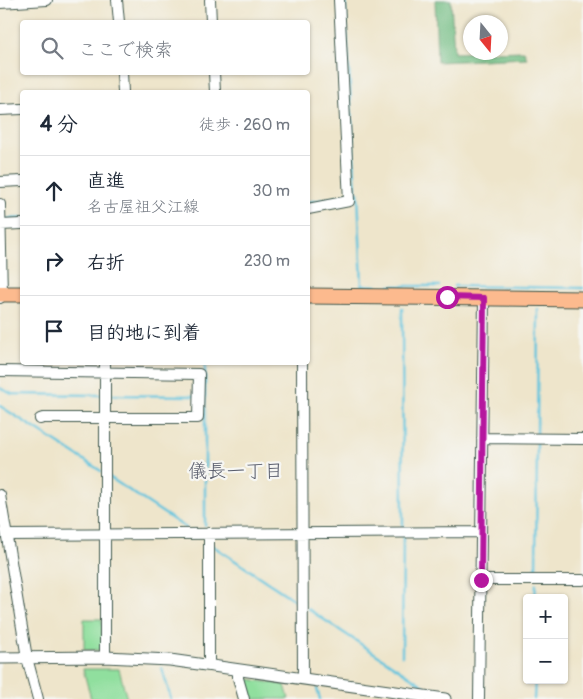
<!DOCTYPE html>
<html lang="ja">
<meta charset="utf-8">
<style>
body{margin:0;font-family:Pangolin,"Klee One",sans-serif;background:#f2f2f3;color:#1f2937}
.controls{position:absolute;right:15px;bottom:15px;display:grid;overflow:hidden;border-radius:5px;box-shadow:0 1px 4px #0004}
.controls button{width:45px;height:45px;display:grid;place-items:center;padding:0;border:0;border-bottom:1px solid #e0e1e3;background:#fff;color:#1f2937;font:25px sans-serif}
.compass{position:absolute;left:463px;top:15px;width:45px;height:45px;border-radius:50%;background:#fff;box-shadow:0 1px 4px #0004;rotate:162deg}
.stop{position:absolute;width:15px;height:15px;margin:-11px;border:4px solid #b5179e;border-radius:50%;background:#fff}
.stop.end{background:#b5179e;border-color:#fff;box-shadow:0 1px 5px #0008}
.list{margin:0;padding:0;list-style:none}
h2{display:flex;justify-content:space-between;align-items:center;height:65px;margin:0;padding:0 20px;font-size:21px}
h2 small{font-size:16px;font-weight:400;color:#747a83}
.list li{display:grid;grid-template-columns:32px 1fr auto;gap:15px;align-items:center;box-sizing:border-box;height:70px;padding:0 20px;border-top:1px solid #e0e1e3}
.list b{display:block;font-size:19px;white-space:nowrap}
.list p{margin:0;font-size:16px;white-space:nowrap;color:#747a83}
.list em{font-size:16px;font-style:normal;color:#747a83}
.icon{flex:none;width:28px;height:28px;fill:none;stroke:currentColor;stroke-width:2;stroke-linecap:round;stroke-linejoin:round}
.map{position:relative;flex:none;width:583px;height:699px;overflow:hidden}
.search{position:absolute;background:#fff;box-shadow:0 1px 4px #0004;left:20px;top:20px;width:290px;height:55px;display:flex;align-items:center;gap:12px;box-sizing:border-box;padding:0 18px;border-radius:5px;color:#747a83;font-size:19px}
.panel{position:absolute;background:#fff;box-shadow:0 1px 4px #0004;left:20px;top:90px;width:290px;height:275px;border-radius:5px}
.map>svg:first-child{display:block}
.green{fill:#90df9e;stroke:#588e69}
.forest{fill:#74be85;stroke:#4a7e5c}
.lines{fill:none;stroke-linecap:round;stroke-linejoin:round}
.stream{stroke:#60c4de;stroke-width:2.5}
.minor-casing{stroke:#3e564b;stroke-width:12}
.tertiary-casing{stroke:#3e564b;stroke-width:13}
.primary-casing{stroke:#3e564b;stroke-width:17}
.minor{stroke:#fff;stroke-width:10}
.tertiary{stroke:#fff;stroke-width:11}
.primary{stroke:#fcba8e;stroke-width:15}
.route{stroke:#b5179e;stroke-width:6}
.labels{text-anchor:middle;stroke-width:4.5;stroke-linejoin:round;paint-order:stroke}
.neighbourhood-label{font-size:19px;fill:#595d6c;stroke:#f6f6f2}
</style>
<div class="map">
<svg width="583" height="699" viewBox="0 0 583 699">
<rect width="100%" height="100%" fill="#f6f6f2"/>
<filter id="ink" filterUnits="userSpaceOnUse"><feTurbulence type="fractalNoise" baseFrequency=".02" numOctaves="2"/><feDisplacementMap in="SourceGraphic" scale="10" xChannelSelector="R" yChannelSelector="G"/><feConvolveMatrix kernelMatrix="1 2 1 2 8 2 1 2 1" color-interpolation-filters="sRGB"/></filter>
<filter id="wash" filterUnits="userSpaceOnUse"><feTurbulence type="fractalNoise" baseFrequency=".0096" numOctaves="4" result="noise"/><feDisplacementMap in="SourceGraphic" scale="20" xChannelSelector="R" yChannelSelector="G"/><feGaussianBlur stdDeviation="1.12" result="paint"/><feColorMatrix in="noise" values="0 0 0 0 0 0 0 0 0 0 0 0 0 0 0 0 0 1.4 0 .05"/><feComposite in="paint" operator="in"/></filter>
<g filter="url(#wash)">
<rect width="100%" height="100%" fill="#eee5cb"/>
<!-- green -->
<path class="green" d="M84 619H102V648L98 650H84Z
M83 669H119L127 699H91Z
M242 678 285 685 289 699H248Z"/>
<!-- forest -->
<path class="forest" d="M435 0H451L454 53 524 51 527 58 437 62Z"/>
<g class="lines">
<!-- stream -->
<path class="stream" d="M345 0 356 194 358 193 362 285
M308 202 345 196
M6 219 22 218
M361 285 377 286
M390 286H439
M454 286 583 288
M402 308 403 528
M205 362V525
M0 388 12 394 101 395
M110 395 195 396
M0 406 101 471
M537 436 538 309
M109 477 186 528
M213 546 299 603
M536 576 537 442
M535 598 536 584
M308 609 427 688
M402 656 403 536
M162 668 171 699
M317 689 320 699
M534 699 535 680"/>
</g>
</g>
<g filter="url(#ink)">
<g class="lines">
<!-- minor casing -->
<g class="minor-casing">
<path id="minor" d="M117 0 119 22
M210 0 211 22
M0 3 47 0
M122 72 123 92
M214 72 215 92
M0 110 22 109
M0 182 22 181
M0 204 2 294 0 298
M308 209 349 201 339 0
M0 225 22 224
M105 362V657
M302 362 303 679
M0 371 199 374 198 418H43L40 419
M482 438 583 439
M0 495 27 658 38 699
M209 533V665
M7 535 481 532
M481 580H583
M238 670V678L244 699
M479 699 484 298"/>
</g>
<!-- tertiary casing -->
<g class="tertiary-casing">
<path id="tertiary" d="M0 658 105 657 170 660 445 699"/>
</g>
<!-- primary casing -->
<g class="primary-casing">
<path id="primary" d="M0 294H22
M308 296 583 299"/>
</g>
<!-- minor -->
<use href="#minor" class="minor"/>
<!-- tertiary -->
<use href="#tertiary" class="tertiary"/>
<!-- primary -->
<use href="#primary" class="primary"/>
</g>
</g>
<g class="lines" filter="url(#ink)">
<!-- route -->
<path class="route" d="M447 297 484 298 481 580"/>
</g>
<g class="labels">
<!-- neighbourhood labels -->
<g class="neighbourhood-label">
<text x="236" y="477">儀長一丁目</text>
</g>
</g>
</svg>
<div class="controls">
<button>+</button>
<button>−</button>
</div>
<svg class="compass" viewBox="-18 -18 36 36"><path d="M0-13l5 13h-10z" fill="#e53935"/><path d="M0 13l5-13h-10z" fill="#747a83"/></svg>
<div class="stop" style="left:447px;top:297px"></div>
<div class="stop end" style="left:481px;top:580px"></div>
<div class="search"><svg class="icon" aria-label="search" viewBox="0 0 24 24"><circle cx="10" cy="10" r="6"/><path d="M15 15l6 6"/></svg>ここで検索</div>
<section class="panel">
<h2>4 分<small>徒歩 · 260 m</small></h2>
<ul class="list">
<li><svg class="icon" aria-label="ahead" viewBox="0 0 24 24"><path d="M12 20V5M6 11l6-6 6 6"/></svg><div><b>直進</b><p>名古屋祖父江線</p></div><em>30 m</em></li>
<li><svg class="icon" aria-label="right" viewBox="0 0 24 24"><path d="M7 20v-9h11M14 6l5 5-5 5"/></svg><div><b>右折</b></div><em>230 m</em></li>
<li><svg class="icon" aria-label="arrive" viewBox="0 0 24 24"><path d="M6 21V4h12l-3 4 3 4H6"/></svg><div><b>目的地に到着</b></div></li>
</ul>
</section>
</div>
